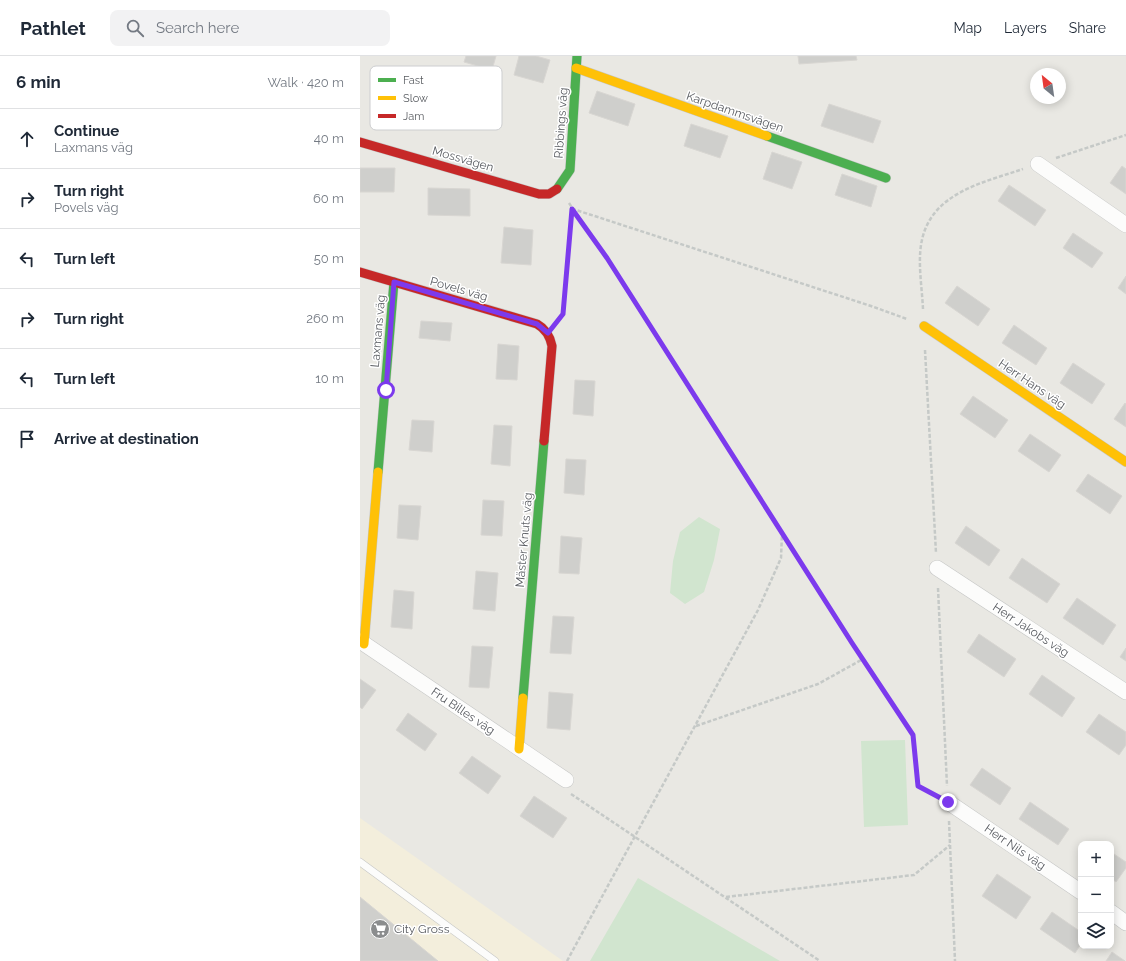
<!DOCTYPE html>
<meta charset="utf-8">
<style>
body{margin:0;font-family:Raleway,sans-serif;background:#f2f2f3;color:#1f2937}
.controls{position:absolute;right:12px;bottom:12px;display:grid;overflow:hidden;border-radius:8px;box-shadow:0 2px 10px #0003}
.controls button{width:36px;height:36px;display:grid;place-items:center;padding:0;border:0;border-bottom:1px solid #e0e1e3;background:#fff;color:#1f2937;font:20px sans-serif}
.compass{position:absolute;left:670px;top:12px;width:36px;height:36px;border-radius:50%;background:#fff;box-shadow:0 2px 10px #0003;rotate:331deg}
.stop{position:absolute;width:12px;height:12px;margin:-9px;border:3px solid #7c3aed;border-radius:50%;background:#fff}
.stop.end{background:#7c3aed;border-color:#fff;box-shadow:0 1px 4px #0008}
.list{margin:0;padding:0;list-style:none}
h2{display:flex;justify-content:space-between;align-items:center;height:52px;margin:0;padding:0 16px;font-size:17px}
h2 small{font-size:13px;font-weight:400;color:#747a83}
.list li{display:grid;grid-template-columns:26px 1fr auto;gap:12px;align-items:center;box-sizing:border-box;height:60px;padding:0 16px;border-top:1px solid #e0e1e3}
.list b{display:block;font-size:15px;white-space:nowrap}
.list p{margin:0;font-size:13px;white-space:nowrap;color:#747a83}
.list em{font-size:13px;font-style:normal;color:#747a83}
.icon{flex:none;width:22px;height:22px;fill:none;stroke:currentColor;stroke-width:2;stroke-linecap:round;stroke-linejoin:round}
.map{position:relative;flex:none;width:766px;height:905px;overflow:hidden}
header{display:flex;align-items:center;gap:24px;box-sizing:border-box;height:56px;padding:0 20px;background:#fff;border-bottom:1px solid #e0e1e3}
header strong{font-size:19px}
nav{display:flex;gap:22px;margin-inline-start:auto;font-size:14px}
.search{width:280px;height:36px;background:#f2f2f3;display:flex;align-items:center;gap:10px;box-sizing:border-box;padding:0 14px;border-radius:8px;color:#747a83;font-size:15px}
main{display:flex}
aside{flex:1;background:#fff}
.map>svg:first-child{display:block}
.commercial{fill:#f3eedc}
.green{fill:#d1e5cf}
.building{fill:#cfcfcc;stroke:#d8d6d2}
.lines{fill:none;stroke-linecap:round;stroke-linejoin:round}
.lane-casing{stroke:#c6c7c6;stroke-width:8}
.street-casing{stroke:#c6c7c6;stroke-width:16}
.fast-casing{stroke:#c6c7c6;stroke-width:10}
.slow-casing{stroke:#c6c7c6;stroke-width:10}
.jam-casing{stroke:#c6c7c6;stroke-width:10}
.path{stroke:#c5c9c7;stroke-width:2.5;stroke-dasharray:4 2;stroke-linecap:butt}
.lane{stroke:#fcfcfb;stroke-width:7}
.street{stroke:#fcfcfb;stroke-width:15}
.fast{stroke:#4caf50;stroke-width:9}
.slow{stroke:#ffc107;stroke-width:9}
.jam{stroke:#c62828;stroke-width:9}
.route{stroke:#7c3aed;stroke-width:5}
.labels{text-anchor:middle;stroke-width:3;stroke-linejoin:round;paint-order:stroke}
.street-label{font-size:12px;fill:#595c61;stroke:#fff}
.poi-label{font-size:12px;fill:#595c61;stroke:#fff;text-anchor:start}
.key{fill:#fff;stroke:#cdced0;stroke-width:1}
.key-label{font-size:11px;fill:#595c61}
</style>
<header>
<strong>Pathlet</strong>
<div class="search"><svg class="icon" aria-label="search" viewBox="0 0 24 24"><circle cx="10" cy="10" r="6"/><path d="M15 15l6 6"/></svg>Search here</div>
<nav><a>Map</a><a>Layers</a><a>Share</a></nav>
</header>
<main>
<aside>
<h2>6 min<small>Walk · 420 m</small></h2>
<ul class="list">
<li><svg class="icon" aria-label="ahead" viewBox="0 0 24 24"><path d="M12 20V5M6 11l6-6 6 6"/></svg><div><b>Continue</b><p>Laxmans väg</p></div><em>40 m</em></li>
<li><svg class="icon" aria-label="right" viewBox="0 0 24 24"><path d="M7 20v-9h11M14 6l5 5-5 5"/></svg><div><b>Turn right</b><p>Povels väg</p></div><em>60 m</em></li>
<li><svg class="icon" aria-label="left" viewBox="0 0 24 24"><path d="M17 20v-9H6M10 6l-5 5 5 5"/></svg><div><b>Turn left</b></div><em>50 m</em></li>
<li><svg class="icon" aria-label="right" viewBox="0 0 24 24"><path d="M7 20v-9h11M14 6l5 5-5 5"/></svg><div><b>Turn right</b></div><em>260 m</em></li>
<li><svg class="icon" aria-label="left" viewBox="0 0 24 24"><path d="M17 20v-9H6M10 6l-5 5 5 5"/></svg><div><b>Turn left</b></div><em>10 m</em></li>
<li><svg class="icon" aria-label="arrive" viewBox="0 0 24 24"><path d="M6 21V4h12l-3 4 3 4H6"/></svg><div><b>Arrive at destination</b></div></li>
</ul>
</aside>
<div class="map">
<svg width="766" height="905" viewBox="0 0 766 905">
<rect width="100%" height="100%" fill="#e9e8e3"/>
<!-- commercial -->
<path class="commercial" d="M0 762 203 905H0Z"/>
<!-- green -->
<path class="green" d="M339 461 360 473 354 504 344 536 325 548 310 537 313 505 320 476Z
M545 684 548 769 504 771 501 685Z
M278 822 420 905H230Z"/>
<!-- building -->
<path class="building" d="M106 0H136L132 14 104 6Z
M159 0H176L190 4 183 27 154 19Z
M438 0H496L497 4 439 8Z
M237 35 275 48 268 70 229 57Z
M469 48 521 65 513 87 461 70Z
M331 68 368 80 360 102 324 90Z
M412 96 442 106 432 133 403 123Z
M762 110 766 113V138L750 127Z
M0 112H35L34 136H0Z
M482 118 517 130 511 151 475 139Z
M649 129 686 154 675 170 638 145Z
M68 132 110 133V160L68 159Z
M144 171 173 174 171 209 141 207Z
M713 177 743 197 732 212 703 192Z
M766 220V238L758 232Z
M597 230 630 253 618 270 585 247Z
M61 265 92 267 90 285 59 282Z
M654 269 687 292 676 309 642 287Z
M138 288 159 290 157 324 136 323Z
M713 307 745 328 732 348 700 327Z
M215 324 235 325 233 360 213 358Z
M613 340 648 364 635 382 600 358Z
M765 347 766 348V371L754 363Z
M52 364 74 365 72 396 49 394Z
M134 369 152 370 150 410 131 408Z
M670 378 701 399 689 416 658 395Z
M206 403 226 404 224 439 204 437Z
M728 418 762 440 750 458 716 435Z
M123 444 144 445 142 480 121 479Z
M39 449 61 450 58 484 37 482Z
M606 470 640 494 629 510 595 487Z
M201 480 222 482 219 518 199 517Z
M662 502 700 528 687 547 649 522Z
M116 515 138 517 135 555 113 553Z
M34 534 54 536 52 573 31 571Z
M717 542 756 569 743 589 703 562Z
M193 560 214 561 211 598 190 597Z
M619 578 656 603 644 621 607 596Z
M112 590 133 591 129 632 109 631Z
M766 592V605L760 601Z
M682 619 715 642 702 661 669 638Z
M0 623 16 634 2 653 0 651Z
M189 636 213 638 210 674 187 672Z
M48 657 77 678 65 695 36 674Z
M739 658 766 676V689L759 699 726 676Z
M112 700 141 720 128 738 99 717Z
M622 712 651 732 640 749 610 729Z
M174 740 207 762 193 782 160 760Z
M670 746 709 773 698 789 659 763Z
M751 796 766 806V812L756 826 751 822Z
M637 818 671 841 656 863 622 840Z
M0 841 78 905H0Z
M692 856 721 876V888L715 897 680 873Z
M752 896 765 905H746Z"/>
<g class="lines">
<!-- lane casing -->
<g class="lane-casing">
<path id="lane" d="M0 806 135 905"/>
</g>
<!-- street casing -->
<g class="street-casing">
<path id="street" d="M678 108 766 169
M577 512 766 636
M0 585 206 724
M588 746 721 836
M751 856 766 867"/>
</g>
<!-- fast casing -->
<g class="fast-casing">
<path id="fast" d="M407 80 526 122
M197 133 210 114 217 0
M18 416 34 226
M163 642 184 385"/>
</g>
<!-- slow casing -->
<g class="slow-casing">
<path id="slow" d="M216 12 407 80
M564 270 766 406
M4 588 18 416
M159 693 163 642"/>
</g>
<!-- jam casing -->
<g class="jam-casing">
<path id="jam" d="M0 86 179 138H189L197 133
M0 216 177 268C186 273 190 280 192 290L184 385"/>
</g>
<!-- path -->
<path class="path" d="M696 102 766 79
M209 147 213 153 511 250 547 263
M213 153 247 202 492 587 553 679 558 730 575 739
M563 253C562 232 558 209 561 189 569 137 622 127 663 113
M200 262 203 258 212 153
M565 294 576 497
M578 532 587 730
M336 670 458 628 503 603
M211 738 460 905
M589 765 595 905
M366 841 554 819 590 789
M207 905 398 554 421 502 422 477"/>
<!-- lane -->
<use href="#lane" class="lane"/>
<!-- street -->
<use href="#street" class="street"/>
<!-- fast -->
<use href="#fast" class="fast"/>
<!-- slow -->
<use href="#slow" class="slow"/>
<!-- jam -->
<use href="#jam" class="jam"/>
</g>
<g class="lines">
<!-- route -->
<path class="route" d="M26 334 34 226 177 268 188 277 203 258 212 153 247 202 492 587 553 679 558 730 588 746"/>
</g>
<!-- icons -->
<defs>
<g id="supermarket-disc" transform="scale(1)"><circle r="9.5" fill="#8b8d8e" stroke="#fff"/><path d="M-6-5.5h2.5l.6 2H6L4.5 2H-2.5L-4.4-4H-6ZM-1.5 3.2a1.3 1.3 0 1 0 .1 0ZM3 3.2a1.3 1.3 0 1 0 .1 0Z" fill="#fff"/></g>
</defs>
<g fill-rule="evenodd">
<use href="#supermarket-disc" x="20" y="873"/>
</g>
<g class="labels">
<!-- street labels -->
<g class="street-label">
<text transform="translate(375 56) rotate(19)" y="4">Karpdammsvägen</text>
<text transform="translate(201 67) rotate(-86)" y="4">Ribbings väg</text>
<text transform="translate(103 103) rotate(16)" y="4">Mossvägen</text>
<text transform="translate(99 233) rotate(16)" y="4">Povels väg</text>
<text transform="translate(18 275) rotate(-85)" y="4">Laxmans väg</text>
<text transform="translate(672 328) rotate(34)" y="4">Herr Hans väg</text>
<text transform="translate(164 484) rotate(-85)" y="4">Mäster Knuts väg</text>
<text transform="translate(671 574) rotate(33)" y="4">Herr Jakobs väg</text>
<text transform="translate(103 655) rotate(34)" y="4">Fru Billes väg</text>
<text transform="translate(655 791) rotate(34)" y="4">Herr Nils väg</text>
</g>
<!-- poi labels -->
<g class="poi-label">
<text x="34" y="877">City Gross</text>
</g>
</g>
<!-- legend -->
<rect x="10" y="10" width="132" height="64" rx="6" class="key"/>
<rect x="18" y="22" width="18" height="4" fill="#4caf50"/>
<rect x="18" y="40" width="18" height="4" fill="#ffc107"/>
<rect x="18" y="58" width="18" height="4" fill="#c62828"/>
<g class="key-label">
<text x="43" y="28">Fast</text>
<text x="43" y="46">Slow</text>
<text x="43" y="64">Jam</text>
</g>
</svg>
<div class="controls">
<button>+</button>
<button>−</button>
<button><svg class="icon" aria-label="layers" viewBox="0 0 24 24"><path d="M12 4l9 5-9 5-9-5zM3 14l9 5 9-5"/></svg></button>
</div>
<svg class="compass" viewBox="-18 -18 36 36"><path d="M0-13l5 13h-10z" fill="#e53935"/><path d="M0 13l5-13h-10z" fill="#747a83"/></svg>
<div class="stop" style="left:26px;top:334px"></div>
<div class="stop end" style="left:588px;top:746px"></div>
</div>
</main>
